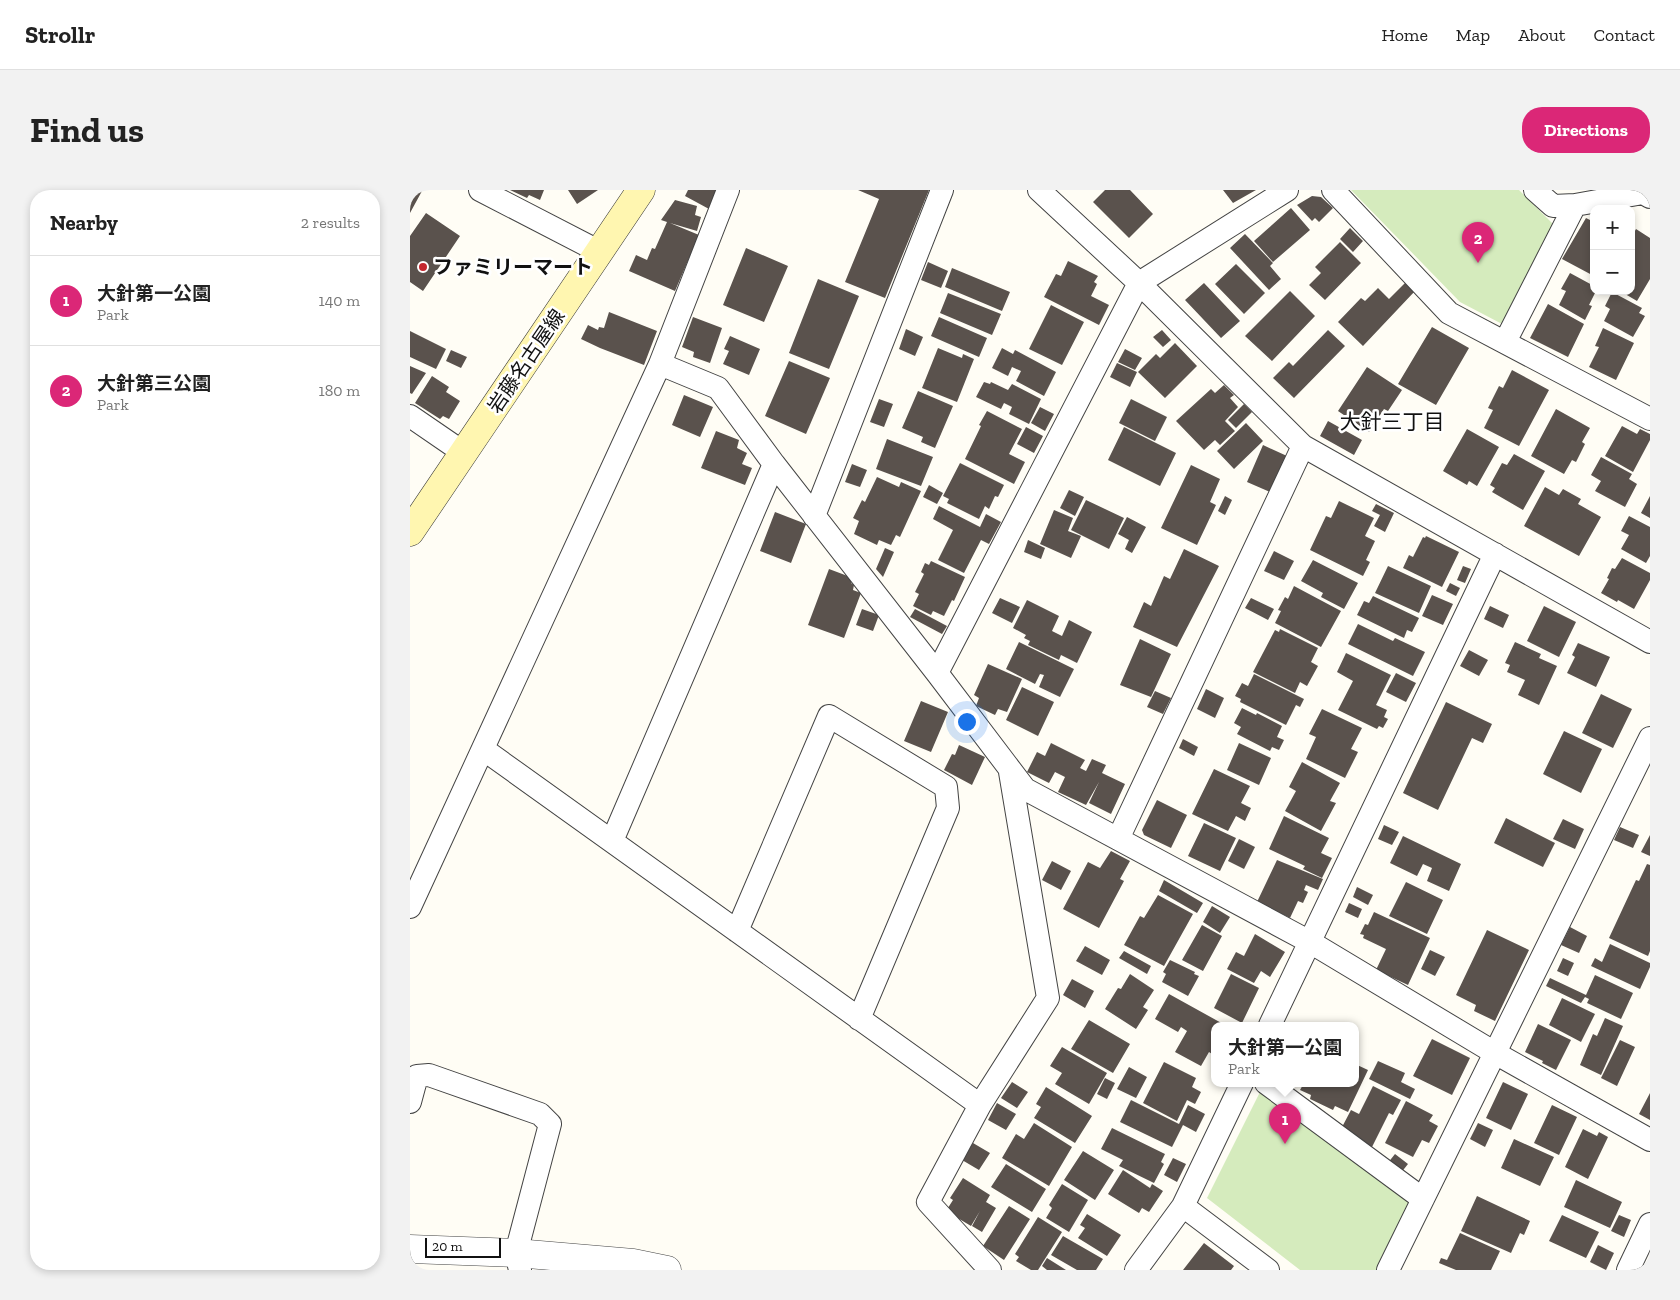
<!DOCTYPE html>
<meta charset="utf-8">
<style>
body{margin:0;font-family:"Zilla Slab","Noto Sans JP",serif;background:#f2f2f2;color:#222}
.controls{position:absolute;right:15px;top:15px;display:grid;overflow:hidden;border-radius:10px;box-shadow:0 2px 8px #0003}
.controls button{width:45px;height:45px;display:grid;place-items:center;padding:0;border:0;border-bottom:1px solid #e0e0e0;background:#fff;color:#222;font:25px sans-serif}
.scale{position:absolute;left:15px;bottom:12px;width:76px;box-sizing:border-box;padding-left:5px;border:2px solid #111;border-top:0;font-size:14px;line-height:18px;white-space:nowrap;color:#111;-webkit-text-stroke:4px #fff;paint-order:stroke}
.you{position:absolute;left:556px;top:531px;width:18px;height:18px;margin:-12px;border:4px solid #fff;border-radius:50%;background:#1a73e8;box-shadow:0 0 0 8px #1a73e833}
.badge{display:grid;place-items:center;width:32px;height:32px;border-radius:50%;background:#db2777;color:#fff;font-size:16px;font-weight:700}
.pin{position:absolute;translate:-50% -41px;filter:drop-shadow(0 1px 2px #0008)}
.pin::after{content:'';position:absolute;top:26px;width:18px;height:15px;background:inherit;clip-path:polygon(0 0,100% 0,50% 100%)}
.popup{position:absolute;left:801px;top:832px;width:148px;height:65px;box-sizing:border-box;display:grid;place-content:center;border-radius:10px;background:#fff;filter:drop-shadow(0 1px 4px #0005);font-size:16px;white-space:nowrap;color:#767676}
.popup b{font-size:19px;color:#222}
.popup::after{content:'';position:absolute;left:50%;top:100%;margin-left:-10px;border:10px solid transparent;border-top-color:#fff}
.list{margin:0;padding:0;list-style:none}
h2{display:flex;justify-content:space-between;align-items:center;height:65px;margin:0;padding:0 20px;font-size:21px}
h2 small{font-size:16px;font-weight:400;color:#767676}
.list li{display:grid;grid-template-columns:32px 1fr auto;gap:15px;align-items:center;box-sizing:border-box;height:90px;padding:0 20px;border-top:1px solid #e0e0e0}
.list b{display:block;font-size:19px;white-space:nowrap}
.list p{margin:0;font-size:16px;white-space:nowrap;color:#767676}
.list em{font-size:16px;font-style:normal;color:#767676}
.map{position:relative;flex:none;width:1240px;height:1080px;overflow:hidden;border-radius:20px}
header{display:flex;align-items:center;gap:30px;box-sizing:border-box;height:70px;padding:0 25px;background:#fff;border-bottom:1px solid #e0e0e0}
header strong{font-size:24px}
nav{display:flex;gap:28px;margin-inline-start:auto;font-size:18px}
.intro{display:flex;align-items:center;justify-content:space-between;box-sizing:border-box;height:120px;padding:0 30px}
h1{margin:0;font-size:35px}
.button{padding:12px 22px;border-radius:20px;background:#db2777;color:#fff;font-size:18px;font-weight:700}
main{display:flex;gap:30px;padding:0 30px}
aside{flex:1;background:#fff;border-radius:20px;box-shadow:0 2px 8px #0003}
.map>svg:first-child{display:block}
.green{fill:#d5ebbd}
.building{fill:#5a524d}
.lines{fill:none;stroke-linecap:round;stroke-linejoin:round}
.minor-casing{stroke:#444;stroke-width:24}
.tertiary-casing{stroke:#444;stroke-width:29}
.secondary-casing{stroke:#333;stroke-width:29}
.minor{stroke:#fff;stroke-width:22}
.tertiary{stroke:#fff;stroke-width:28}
.secondary{stroke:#fff6b0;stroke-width:28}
.poi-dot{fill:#c4262e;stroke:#fff;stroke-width:2}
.labels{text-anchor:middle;stroke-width:5;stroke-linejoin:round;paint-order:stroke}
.poi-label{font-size:20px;font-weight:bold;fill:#111;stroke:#fff;text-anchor:start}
.street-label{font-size:20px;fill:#111;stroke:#fff}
.neighbourhood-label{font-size:21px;fill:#111;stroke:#fff}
</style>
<header>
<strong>Strollr</strong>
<nav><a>Home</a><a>Map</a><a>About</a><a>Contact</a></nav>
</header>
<div class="intro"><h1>Find us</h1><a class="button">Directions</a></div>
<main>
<aside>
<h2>Nearby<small>2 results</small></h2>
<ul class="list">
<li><span class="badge">1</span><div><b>大針第一公園</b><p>Park</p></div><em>140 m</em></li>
<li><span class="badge">2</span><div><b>大針第三公園</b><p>Park</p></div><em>180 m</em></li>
</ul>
</aside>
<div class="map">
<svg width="1240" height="1080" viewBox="0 0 1240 1080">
<rect width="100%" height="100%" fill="#fffdf5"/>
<!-- green -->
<path class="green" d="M941 0H1109L1143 34 1094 135 1050 112Z
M851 900 1005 1011 972 1080H890L797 1008Z"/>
<!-- building -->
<path class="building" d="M0 0 12 1 0 23Z
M100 0H134L130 10 119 5 117 8Z
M158 0H188L167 14Z
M278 0H310L299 19 275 6Z
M448 0H519L475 108 435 92 469 9Z
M695 0H720L743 24 719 48 683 12Z
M813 0H846L823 13Z
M902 6 911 7 923 18 909 32 905 28 902 31 887 15Z
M265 10 287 16 285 25 291 27 287 41 260 33 289 45 265 101 219 81 226 65 237 70 242 58 245 59 257 32 251 30Z
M881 18 900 40 863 72 844 51Z
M16 23 50 46 13 101 0 92V46Z
M1176 28 1184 32V82L1182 85 1152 69Z
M940 38 953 51 943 62 930 49Z
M1226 39 1240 48V89L1227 111 1210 101H1221V48Z
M835 44 863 73 860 76 871 89 859 100 820 58Z
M930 52 951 73 915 110 899 95 911 83 905 77Z
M336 58 378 76 354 132 313 115Z
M658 71 688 86 684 92 687 94 681 106 699 115 689 135 634 107 646 84 651 86Z
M518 72 538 81 531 98 511 90Z
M826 74 855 103 834 124 805 94Z
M542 78 600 102 592 121 535 97Z
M1160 83 1184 96V101H1186L1179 115 1182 116 1175 130 1149 115 1156 101 1151 99Z
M408 89 449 106 419 179 379 163Z
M996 92 1005 101 953 156 928 132 951 108 955 111 968 98 979 109Z
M794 93 830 131 811 148 775 110Z
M880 101 905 126 862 171 835 146Z
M1202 102 1232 118 1229 123 1235 126 1223 147 1194 131 1200 119 1195 116Z
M538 103 591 124 582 145 530 123Z
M1138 114 1174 134 1158 167 1120 148Z
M641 115 674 132 652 175 619 159Z
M199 122 247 141 234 175 190 158 171 149 178 135 188 140 189 137 194 138Z
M283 127 312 138 300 173 283 167 284 162 272 157Z
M529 127 577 148 569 167 521 146Z
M1022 137 1059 158 1026 215 988 194Z
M1193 138 1224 153 1206 190 1179 177 1189 157 1185 156Z
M496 139 513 147 505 166 489 159Z
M752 140 761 150 753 157 743 147Z
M918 140 935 156 884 208 863 188 879 172 883 176Z
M0 141 36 159 26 179 0 167Z
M320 146 350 159 339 185 313 174 319 161 314 159Z
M765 153 787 176 755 208 728 182 746 164 750 168Z
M528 158 552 168 553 164 564 169 547 212 512 198Z
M592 158 603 164 605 160 646 182 634 206 606 191 611 181 602 177 598 186 582 178Z
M715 159 732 168 725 180 708 172Z
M41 160 57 167 51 178 36 171Z
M379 171 420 188 396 244 355 226Z
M707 173 727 182 720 197 700 187Z
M0 176 16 183 2 204 0 203Z
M957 177 992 200 978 221 974 219 959 242 928 221Z
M1102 180 1139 200 1109 256 1074 238 1083 220 1078 218 1089 196 1093 198Z
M22 186 39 197 36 202 50 211 39 229 33 226 30 229 5 213Z
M574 192 580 194 581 192 598 200 602 194 631 209 619 234 599 224 602 217 594 213 591 219 566 207Z
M814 195 824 205 820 208 828 217 815 231 825 241 810 255 805 250 794 260 766 231 801 199 805 203Z
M508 201 543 216 525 258 511 252 513 247 492 238Z
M274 205 303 217 290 247 262 235Z
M469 209 483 214 474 237 460 232Z
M721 209 757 227 745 251 709 233Z
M834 214 842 222 826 238 818 230Z
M630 217 644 224 635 241 621 233Z
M1146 219 1180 238 1172 252 1175 254 1166 272 1162 270 1154 284 1121 266Z
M577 221 612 239 599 264 615 272 604 294 555 269 571 236 569 235Z
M918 231 952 250 944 265 910 246Z
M836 233 853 251 824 279 807 261Z
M1212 236 1227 244 1230 239 1240 244V250L1223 282 1195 266Z
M616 237 633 246 624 263 607 254Z
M714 237 766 263 750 296 698 270Z
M1057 239 1089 257 1067 296 1059 291 1057 295 1033 281Z
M306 241 329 250 327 258 337 263 332 274 342 278 335 295 291 278Z
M477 249 523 267 511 296 466 279Z
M853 255 877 266 860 302 837 292Z
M1104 264 1135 281 1113 320 1082 302 1085 298 1080 295 1092 273 1097 275Z
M1191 267 1222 284 1219 289 1227 294 1215 317 1185 301 1191 291 1181 285Z
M550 273 594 295 588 307 585 306 579 319 575 316 569 329 537 313 539 309 533 306Z
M442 274 457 280 450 297 435 292Z
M781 275 810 289 800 312 806 315 787 355 751 338Z
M467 287 489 297 491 292 511 301 490 347 486 345 481 355 469 350 467 355 444 344 449 331 443 328 452 310 455 312Z
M519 295 533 303 527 314 513 307Z
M1135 297 1149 305 1153 299 1171 309 1168 314 1191 327 1169 366 1114 336Z
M659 300 674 307 665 326 650 318Z
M815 306 822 310 815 325 808 321Z
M1240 306V328L1231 323Z
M676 310 714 328 699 359 661 340Z
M929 311 964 328 955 346 965 351 956 370 960 372 953 386 900 360 916 326 921 328Z
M966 314 984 323 975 342 964 336 970 325 962 321Z
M529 316 570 337 576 324 591 332 579 354 571 350 554 383 528 370 543 340 523 329Z
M644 320 663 328 658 341 671 346 661 368 630 354Z
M365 322 396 334 381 373 350 361Z
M1219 326 1240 337V366L1236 373 1211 359 1219 345 1211 341Z
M717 327 736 337 722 363 715 359 719 350 708 344Z
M1016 346 1049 362 1032 397 993 378 999 365 1003 367 1013 347 1015 348Z
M618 350 635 358 631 369 614 362Z
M475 358 484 362 473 387 466 379Z
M774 359 809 376 767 457 723 437 734 412 741 416 754 386 760 389Z
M864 361 884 371 874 390 854 381Z
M1212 368 1240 383V390L1224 419 1208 410 1207 412 1191 403 1199 389 1197 388 1202 378 1205 379Z
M903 370 948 393 934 419 911 407 913 403 891 391Z
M521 371 555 387 544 411 542 410 534 426 523 421 521 425 503 416 509 404 505 402 514 384 511 382 515 373 519 375Z
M978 376 1021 396 1009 423 965 403Z
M1053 376 1061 379 1055 393 1047 390Z
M419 379 443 388 441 393 444 395 443 400 451 403 434 448 398 435Z
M1040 393 1050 398 1046 406 1036 401Z
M884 396 931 421 911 457 865 433 871 421 868 420 875 407 878 409Z
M1022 405 1043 414 1033 435 1012 426Z
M963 406 1009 428 1002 442 997 440 994 448 947 425 954 411 959 413Z
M590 408 610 417 602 433 582 423Z
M841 408 864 419 858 430 835 418Z
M617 410 649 426 642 441 652 446 659 430 682 442 667 473 651 465 649 470 618 455 620 451 614 448 616 445 603 438Z
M1080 416 1099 425 1093 438 1074 429Z
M1134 416 1166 432 1149 467 1117 451Z
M452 419 469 425 463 441 446 435Z
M505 419 537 436 532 444 500 427Z
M948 434 983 451 985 448 1015 462 1003 486 938 454Z
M870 439 908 458 901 472 908 476 897 496 890 492 885 503 843 482 865 440 869 442Z
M730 449 761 464 741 507 710 495Z
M609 452 664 479 650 507 629 497 634 485 630 484 625 494 596 479Z
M1105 452 1131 464 1129 468 1147 476 1129 515 1108 505 1115 490 1097 482 1100 475 1095 473Z
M1168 453 1200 467 1186 497 1157 483 1165 467 1162 465Z
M1059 460 1078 470 1069 486 1050 476Z
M936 463 981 485 966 515 977 520 974 527 978 529 973 538 969 536 967 539 928 520 943 491 927 482Z
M578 474 612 489 597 522 588 519 585 525 566 516 569 508 564 505Z
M986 483 1006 493 996 512 976 502Z
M844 484 894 509 890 517 886 515 876 535 830 512 831 509 825 506 832 493 838 496Z
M612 497 644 512 628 546 596 530Z
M796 499 814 508 805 528 787 519Z
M745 501 761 508 753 524 737 517Z
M1191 504 1222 519 1203 558 1172 543Z
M511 511 538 522 521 562 494 551Z
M1036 512 1082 534 1073 553 1062 548 1028 620 993 603Z
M832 518 846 525 847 523 872 536 867 547 874 550 869 560 862 557 860 561 827 544 831 537 824 533Z
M912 519 952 538 941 559 948 562 935 588 896 569 906 547 899 544Z
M1154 541 1192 559 1171 603 1133 584Z
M773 549 788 557 784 566 769 558Z
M641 553 675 570 670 578 676 581 682 569 696 575 692 583 715 594 701 624 679 613 689 592 676 615 648 602 655 587 645 582 639 593 617 582 627 562 635 566Z
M829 553 861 568 849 595 817 580Z
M549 555 575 567 562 595 534 580 542 564 545 565Z
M892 572 930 593 920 611 926 613 911 641 875 621 886 601 879 597Z
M804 579 840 596 831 613 841 618 835 631 826 626 818 641 782 624Z
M747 610 777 625 761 658 734 645 732 640Z
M874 626 919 648 911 663 922 668 912 688 893 679 895 676 859 659Z
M1096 628 1145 653 1133 677 1084 653Z
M1153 629 1174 639 1165 659 1143 649Z
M794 633 826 648 810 681 778 666Z
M974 635 989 642 982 655 968 649Z
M1210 637 1229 645 1223 658 1204 650Z
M1240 645V666L1231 662Z
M993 646 1051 674 1039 701 1017 691 1022 678 1013 674 1007 686 980 673Z
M829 649 845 657 834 679 818 671Z
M701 661 720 671 710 689 714 691 689 738 653 719 678 672 690 678Z
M867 670 913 689 908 700 896 695 894 700 898 702 893 713 888 711 880 728 847 712Z
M642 671 661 681 651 700 632 690Z
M1237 674 1240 675V761L1238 766 1199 748 1226 690 1229 691Z
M754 690 793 713 787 723 749 701Z
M996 692 1033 710 1017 744 979 726Z
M947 697 963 705 958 715 943 707Z
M748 705 783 724 754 776 714 755 730 726 734 728Z
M939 713 952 719 948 728 935 722Z
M802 716 820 727 810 743 793 732Z
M964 722 1020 748 998 795 966 780 976 759 953 748 954 745 950 744 955 734 958 735Z
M792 735 812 746 793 781 772 770Z
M1160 737 1177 746 1169 763 1151 755Z
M1077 740 1119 760 1085 831 1064 821 1066 815 1046 805Z
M845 744 875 762 860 787 851 781 844 793 817 779 826 762 834 766Z
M1200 754 1240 773V777L1230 799 1181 776 1185 768 1192 772Z
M675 756 700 770 692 785 666 771Z
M1020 760 1035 767 1025 786 1011 779Z
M714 761 741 776 737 784 709 768Z
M1153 768 1164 773 1158 786 1147 781Z
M760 770 785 782 784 784 789 786 778 806 752 792 756 784 753 782Z
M720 784 744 800 733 817 738 820 726 839 695 819 708 798 711 799Z
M821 784 849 798 832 833 804 818Z
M1185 785 1223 803 1211 829 1177 813 1179 809 1175 807 1171 813 1136 796 1140 788 1176 805Z
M662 789 684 801 675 818 653 805Z
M759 804 815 835H805V866L799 862 791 876 765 862 777 841 771 837 768 842 745 829Z
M1152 808 1185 824 1171 852 1139 835Z
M1195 828 1213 836 1191 885 1170 875 1183 844 1187 846Z
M679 830 720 854 703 883 661 859Z
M1128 834 1161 850 1146 880 1132 873 1133 871 1115 862Z
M1022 849 1060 868 1042 905 1003 886Z
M1210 850 1225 857 1207 896 1191 888Z
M652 857 697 883 679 914 645 894 652 883 640 876Z
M968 871 995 883 991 892 1005 899 1000 909 959 889Z
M754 872 786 888 782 897 791 902 785 914 777 910 767 931 733 913Z
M945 874 958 880 938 922 925 916 923 920 900 909 901 905 890 900 894 893H945Z
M719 877 737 887 726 908 707 899Z
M695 888 705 893 697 909 687 904Z
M602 892 618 902 607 918 591 908Z
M1093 892 1118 904 1101 940 1076 928Z
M963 896 991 910 983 925 979 923 960 961 931 939 941 920 949 924Z
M636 897 682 926 665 953 624 928 631 917 626 914Z
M1240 903V930L1229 924Z
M721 910 769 934 778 915 795 924 786 942 773 935 762 957 710 932Z
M996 911 1023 925 1019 931 1028 936 1019 953 1012 950 1003 967 975 953Z
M587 913 606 924 596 940 578 930Z
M1142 915 1167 927 1149 965 1124 953Z
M624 933 662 957 639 996 592 968 606 944 614 949Z
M1068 933 1083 940 1075 957 1060 949Z
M702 938 755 964 751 972 754 974 744 993 709 976 713 970 691 959Z
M1173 939 1187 946 1189 942 1198 947 1178 989 1155 977Z
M1104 949 1144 967 1130 996 1091 978Z
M563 953 580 963 569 980 552 970Z
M673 961 704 980 685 1010 654 990Z
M985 964 998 974 990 984 977 974Z
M763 968 776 974 767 992 754 985Z
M596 974 636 999 622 1022 581 997Z
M713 980 740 998 742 994 753 1001 739 1022 732 1018 729 1023 698 1004Z
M553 988 580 1005 576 1012 586 1018 572 1042 562 1036 570 1021 561 1036 536 1021 543 1010 540 1008Z
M1166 990 1212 1012 1200 1038 1154 1017Z
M652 994 678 1010 659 1042 636 1028 642 1018 639 1015Z
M1067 1006 1120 1031 1114 1045 1110 1043 1101 1063 1051 1041Z
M599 1016 620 1029 594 1070 573 1056Z
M677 1024 711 1045 697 1066 668 1048 675 1038 670 1035Z
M1152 1025 1189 1042 1176 1068 1139 1051Z
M1209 1025 1221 1030 1214 1047 1201 1041Z
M628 1027 652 1042 628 1080H621L606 1071 609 1067 605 1064Z
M1050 1043 1090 1061 1081 1080H1046L1029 1073 1031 1068 1037 1070Z
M653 1046 693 1069 686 1080H667L641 1065Z
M794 1053 824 1076 821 1080H773Z
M1188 1055 1204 1063 1196 1080 1180 1072Z
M637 1068 656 1080H637L632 1076Z"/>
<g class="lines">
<!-- minor casing -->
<g class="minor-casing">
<path id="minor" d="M70 0 190 62
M629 0 729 93 893 256 1240 452
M923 0 1039 123 1240 229
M1125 0 1143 16 1165 15
M1095 152 1165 15 1233 3 1240 7
M250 174 308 198 364 274 527 483 615 599 900 752 1085 863 1240 950
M0 226 54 263
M404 326 532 0
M527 483 729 93 877 0
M73 559 570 915
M708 649 893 256
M202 651 364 274
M0 717 250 174 318 0
M327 741 419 526 536 597 538 618 449 829
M860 835 1085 364
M856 893 1013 1009
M0 912 7 886 19 885 130 924 140 934 106 1063 110 1080
M773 1016 858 1080
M580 1080 518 1012 570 915 638 808 600 582
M726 1080 773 1016 832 893
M978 1080 1240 548
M1218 1080 1240 1034"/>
</g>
<!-- tertiary casing -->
<g class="tertiary-casing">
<path id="tertiary" d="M0 1059 106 1063 223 1073 257 1080"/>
</g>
<!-- secondary casing -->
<g class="secondary-casing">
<path id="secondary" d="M0 342 231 0"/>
</g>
<!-- minor -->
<use href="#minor" class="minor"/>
<!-- tertiary -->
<use href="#tertiary" class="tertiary"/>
<!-- secondary -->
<use href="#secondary" class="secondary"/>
</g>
<!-- markers -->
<circle class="poi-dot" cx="13" cy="77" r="5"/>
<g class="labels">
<!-- poi labels -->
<g class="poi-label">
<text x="23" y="84">ファミリーマート</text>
</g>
<!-- street labels -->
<g class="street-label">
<text transform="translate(116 171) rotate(-56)" y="7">岩藤名古屋線</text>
</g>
<!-- neighbourhood labels -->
<g class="neighbourhood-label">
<text x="982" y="239">大針三丁目</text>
</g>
</g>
</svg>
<div class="controls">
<button>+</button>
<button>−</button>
</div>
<div class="scale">20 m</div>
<div class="you"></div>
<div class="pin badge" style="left:875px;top:954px">1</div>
<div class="popup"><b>大針第一公園</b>Park</div>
<div class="pin badge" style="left:1068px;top:73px">2</div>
</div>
</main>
